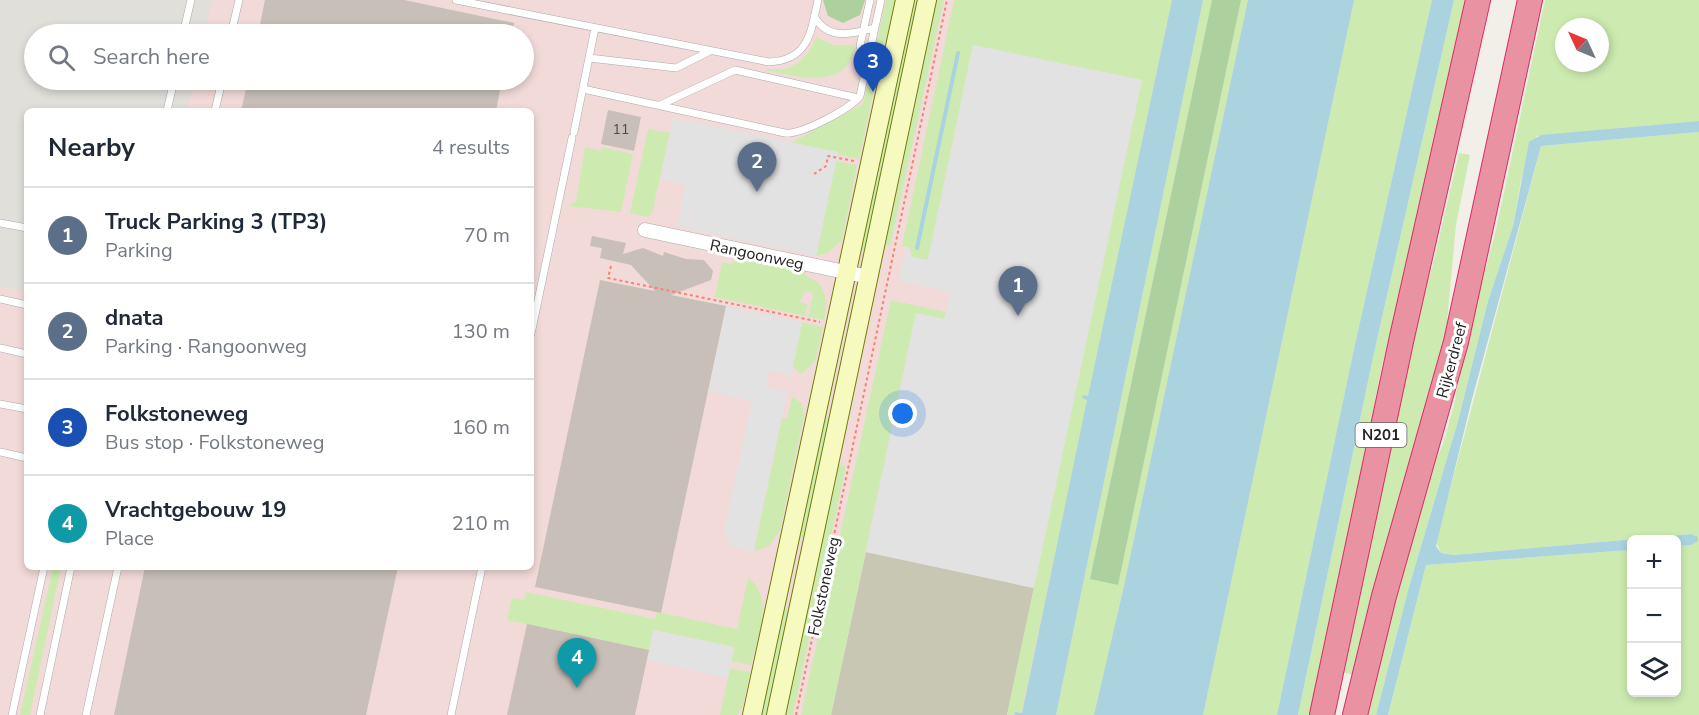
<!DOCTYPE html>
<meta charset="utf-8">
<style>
body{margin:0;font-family:"Nunito Sans",sans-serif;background:#f2f2f3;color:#1f2937}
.controls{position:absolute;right:18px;bottom:18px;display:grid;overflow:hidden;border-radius:9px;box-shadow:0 3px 9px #0003}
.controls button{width:54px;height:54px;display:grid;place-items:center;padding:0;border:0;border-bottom:2px solid #e0e1e3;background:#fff;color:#1f2937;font:30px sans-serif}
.compass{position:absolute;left:1555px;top:18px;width:54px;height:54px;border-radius:50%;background:#fff;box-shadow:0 3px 9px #0003;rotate:314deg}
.you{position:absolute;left:903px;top:414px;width:21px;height:21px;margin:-15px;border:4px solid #fff;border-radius:50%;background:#1a73e8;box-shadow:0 0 0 9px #1a73e833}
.badge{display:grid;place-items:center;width:39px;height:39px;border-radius:50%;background:#d40000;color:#fff;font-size:20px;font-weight:700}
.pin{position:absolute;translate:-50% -50px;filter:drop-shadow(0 2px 3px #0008)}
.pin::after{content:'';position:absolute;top:32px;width:21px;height:18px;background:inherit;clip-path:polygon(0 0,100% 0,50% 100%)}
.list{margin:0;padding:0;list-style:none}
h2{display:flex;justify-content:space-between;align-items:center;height:78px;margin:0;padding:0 24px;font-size:26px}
h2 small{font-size:20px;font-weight:400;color:#747a83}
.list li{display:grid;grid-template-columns:39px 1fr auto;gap:18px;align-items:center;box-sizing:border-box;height:96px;padding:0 24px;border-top:2px solid #e0e1e3}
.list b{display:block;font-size:22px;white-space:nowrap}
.list p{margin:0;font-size:20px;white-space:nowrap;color:#747a83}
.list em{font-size:20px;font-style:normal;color:#747a83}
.icon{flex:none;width:33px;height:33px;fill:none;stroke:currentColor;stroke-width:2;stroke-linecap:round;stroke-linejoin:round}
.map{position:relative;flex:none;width:1699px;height:715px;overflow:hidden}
.search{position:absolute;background:#fff;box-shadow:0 3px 9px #0003;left:24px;top:24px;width:510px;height:66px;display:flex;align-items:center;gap:15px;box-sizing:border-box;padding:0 21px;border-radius:33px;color:#747a83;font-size:22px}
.panel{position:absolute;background:#fff;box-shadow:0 3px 9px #0003;left:24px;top:108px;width:510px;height:462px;border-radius:9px}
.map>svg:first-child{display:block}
.commercial{fill:#f2dad9;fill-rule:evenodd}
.airport{fill:#e1dfda}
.construction{fill:#c7c7b4}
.grass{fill:#cdebb0;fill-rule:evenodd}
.forest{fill:#add19e}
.parking{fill:#e2e2e2}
.water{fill:#aad3df}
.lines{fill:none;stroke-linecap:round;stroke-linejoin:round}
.stream{stroke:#aad3df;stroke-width:4}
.building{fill:#c7bfb8}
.lane-casing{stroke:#a9a9a9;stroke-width:8}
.street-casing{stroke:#a9a9a9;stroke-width:15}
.secondary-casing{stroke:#707d05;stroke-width:20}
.highway-casing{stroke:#dc2a67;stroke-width:26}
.path{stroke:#fa8072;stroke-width:2;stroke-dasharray:3 3;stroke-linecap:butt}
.lane{stroke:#fff;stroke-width:7}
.street{stroke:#fff;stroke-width:14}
.secondary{stroke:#f7fabf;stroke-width:18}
.highway{stroke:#e892a2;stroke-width:24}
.labels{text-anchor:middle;stroke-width:6;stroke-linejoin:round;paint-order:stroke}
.number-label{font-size:14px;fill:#4b4948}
.shield{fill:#fff;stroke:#646464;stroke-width:1.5}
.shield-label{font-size:15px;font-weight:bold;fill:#222}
.street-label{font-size:16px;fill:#222;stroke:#fff}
</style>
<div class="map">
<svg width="1699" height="715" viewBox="0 0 1699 715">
<rect width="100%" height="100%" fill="#f2efe9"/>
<!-- commercial -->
<path class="commercial" d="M0 0H1432L1354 349 1277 715H0ZM34 34H524V80H34ZM27 111H531V567H27Z"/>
<!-- airport -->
<path class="airport" d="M0 0H212L204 34H34V80H194L186 111H27V292L0 286Z"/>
<!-- construction -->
<path class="construction" d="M866 552 1034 588 1007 715H831Z"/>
<!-- grass -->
<path class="grass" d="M886 0H896L887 41H884L859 159 791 143 863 104Z
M910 0H920L866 250 863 251 860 250Z
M936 0H944L889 252 890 246 886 245V223H890L903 164 899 163Z
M954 0H1172L1088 396 1083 395 1082 398 1088 399 1021 714 1015 712 1014 715H1007L1141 80 973 45 928 260 912 257 910 248 902 246Z
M1203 0H1212L1090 579 1118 585 1241 0H1248L1124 586 1094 715H1056Z
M1354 0H1432L1354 349 1277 715H1203Z
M1454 0H1470L1398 321 1382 365 1315 715H1298L1374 353Z
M1545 0H1699V121L1537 136 1521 180 1513 226 1488 301 1458 421 1409 587 1376 715H1362L1423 488 1443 444 1455 401 1460 362 1495 234ZM1564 27H1600V63H1564Z
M816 37 834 45H855C849 93 795 76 765 70 769 68 776 70 783 69 800 66 810 52 816 37Z
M648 129 670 133 652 213 648 217 630 213Z
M1699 132V715H1388L1426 565 1631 550 1632 692H1676L1677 546 1691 545 1697 537 1691 534 1454 555 1441 553 1436 542 1541 146Z
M585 147 601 151 602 147 633 154 621 212 568 206 576 201Z
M1459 153 1470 155 1456 225 1445 344 1356 675 1339 672 1411 327 1432 268Z
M836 161 857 165 842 240 828 253 816 256Z
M741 258 806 271 805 276C827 283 828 300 824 320L808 317 813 296 811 292 805 291 800 302 808 304 805 316 715 297 722 262 731 264Z
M891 300 946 312 944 319 916 313 831 715H801Z
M802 322 823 327 815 362 801 374 793 367Z
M792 396 802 404 804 415 780 530 769 546 754 551 782 418 787 419Z
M825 417 830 419 806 537 802 539 798 537Z
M836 464 846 466 793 715H782Z
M53 567H61L30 715H20Z
M748 578C776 598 757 638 751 665L731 661 734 647 654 630 649 650 507 620 512 598 524 600 526 592 655 619 657 612 737 629Z
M786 609 790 614 768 715H761L782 611Z
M730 668 750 672 743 706 737 715H720Z"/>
<!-- forest -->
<path class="forest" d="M823 0H865L860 15 843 23 828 16Z
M1212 0H1241L1118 585 1090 579Z"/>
<!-- parking -->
<path class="parking" d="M973 45 1142 80 1034 588 866 552 916 313 944 319 946 312 950 292 899 281 906 247 910 248 909 253 912 257 928 260Z
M673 118 838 152 816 256 688 229 694 201 685 200 693 202 687 227 677 225 686 185 660 179Z
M726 306 802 322 791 375 769 370 765 387 787 392 753 553 731 546 724 531 752 401 708 391Z
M653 630 734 647 728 678 647 660Z"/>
<!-- water -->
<path class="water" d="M1172 0H1203L1056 715H1014L1015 712 1022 713 1087 400 1082 398 1083 395 1088 396Z
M1248 0H1354L1203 715H1094L1124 586Z
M1432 0H1454L1374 353 1298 715H1277L1354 349Z
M1699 121V132L1541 146 1472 399 1436 546 1441 553 1454 555 1691 534 1698 537V541L1691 545 1677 546 1676 540H1632L1631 550 1426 565 1388 715H1376L1409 587 1458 421 1488 301 1513 226 1529 142 1541 135Z"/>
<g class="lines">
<!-- stream -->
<path class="stream" d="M917 248 958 53"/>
</g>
<!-- building -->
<path class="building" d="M265 0H404L514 23 512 34H258Z
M248 80H502L496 111H241Z
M608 110 641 117 634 151 601 144Z
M592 236 626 243 623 254 643 248 663 256 664 252 686 259 704 260 713 271 711 280 671 295 726 306 661 613 535 587 600 280 655 291 631 265 600 258 602 248 590 246Z
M145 567H398L366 715H114Z
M527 624 649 650 635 715H507Z"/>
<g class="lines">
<!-- lane casing -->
<g class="lane-casing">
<path id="lane" d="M456 0 769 62C809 60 811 32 818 0
M814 16C828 41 852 34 875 28
M183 34 191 0
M231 34 239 0
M589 58 676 68 710 51
M867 67 860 46 870 0
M583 89 785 133C801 135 850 109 860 96L881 0
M660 105 735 70 858 98
M167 111 174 80
M215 111 222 80
M574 132 595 28
M0 223 27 228
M0 299 27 305
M531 334 572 138
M0 348 27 354
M0 404 27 409
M0 452 27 458
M12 715 44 567
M40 715 71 567
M86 715 118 567
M451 715 482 567"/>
</g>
<!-- street casing -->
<g class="street-casing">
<path id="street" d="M645 230 869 277"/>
</g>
<!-- secondary casing -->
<g class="secondary-casing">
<path id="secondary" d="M752 715 905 0
M776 715 927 0"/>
</g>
<!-- highway casing -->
<g class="highway-casing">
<path id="highway" d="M1322 715 1402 337 1478 0
M1355 715 1384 596 1456 342 1530 0"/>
</g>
<!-- path -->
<path class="path" d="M814 174 826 166 828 156 854 161
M611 266 608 278 820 322
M796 715 947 0"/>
<!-- lane -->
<use href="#lane" class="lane"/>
<!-- street -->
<use href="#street" class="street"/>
<!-- secondary -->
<use href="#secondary" class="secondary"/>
<!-- highway -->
<use href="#highway" class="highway"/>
</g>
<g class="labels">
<!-- number labels -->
<g class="number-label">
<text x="621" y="134">11</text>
</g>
<!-- shield labels -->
<rect class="shield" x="1355.5" y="423" width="51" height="24" rx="4.5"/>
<g class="shield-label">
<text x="1381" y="440">N201</text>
</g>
<!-- street labels -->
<g class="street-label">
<text transform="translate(757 254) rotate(12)" y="6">Rangoonweg</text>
<text transform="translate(1451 360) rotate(-75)" y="6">Rijkerdreef</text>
<text transform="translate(823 586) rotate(-78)" y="6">Folkstoneweg</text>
</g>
</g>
</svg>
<div class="controls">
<button>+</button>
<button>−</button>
<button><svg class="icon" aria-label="layers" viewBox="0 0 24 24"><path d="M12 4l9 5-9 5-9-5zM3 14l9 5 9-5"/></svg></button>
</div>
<svg class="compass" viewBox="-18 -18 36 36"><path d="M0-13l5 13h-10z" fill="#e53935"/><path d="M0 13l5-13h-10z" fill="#747a83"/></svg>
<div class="you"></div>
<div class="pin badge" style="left:1018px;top:316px;background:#5c6f8a">1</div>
<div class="pin badge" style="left:757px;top:192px;background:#5c6f8a">2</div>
<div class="pin badge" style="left:873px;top:92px;background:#1a4fb4">3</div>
<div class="pin badge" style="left:577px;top:688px;background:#0f9aa8">4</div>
<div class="search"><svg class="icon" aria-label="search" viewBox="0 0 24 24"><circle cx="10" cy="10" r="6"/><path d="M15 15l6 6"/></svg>Search here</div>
<section class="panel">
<h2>Nearby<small>4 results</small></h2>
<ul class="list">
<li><span class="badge" style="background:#5c6f8a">1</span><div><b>Truck Parking 3 (TP3)</b><p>Parking</p></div><em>70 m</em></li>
<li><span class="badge" style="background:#5c6f8a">2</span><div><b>dnata</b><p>Parking · Rangoonweg</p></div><em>130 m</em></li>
<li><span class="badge" style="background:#1a4fb4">3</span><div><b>Folkstoneweg</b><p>Bus stop · Folkstoneweg</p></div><em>160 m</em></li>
<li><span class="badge" style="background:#0f9aa8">4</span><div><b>Vrachtgebouw 19</b><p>Place</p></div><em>210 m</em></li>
</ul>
</section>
</div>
